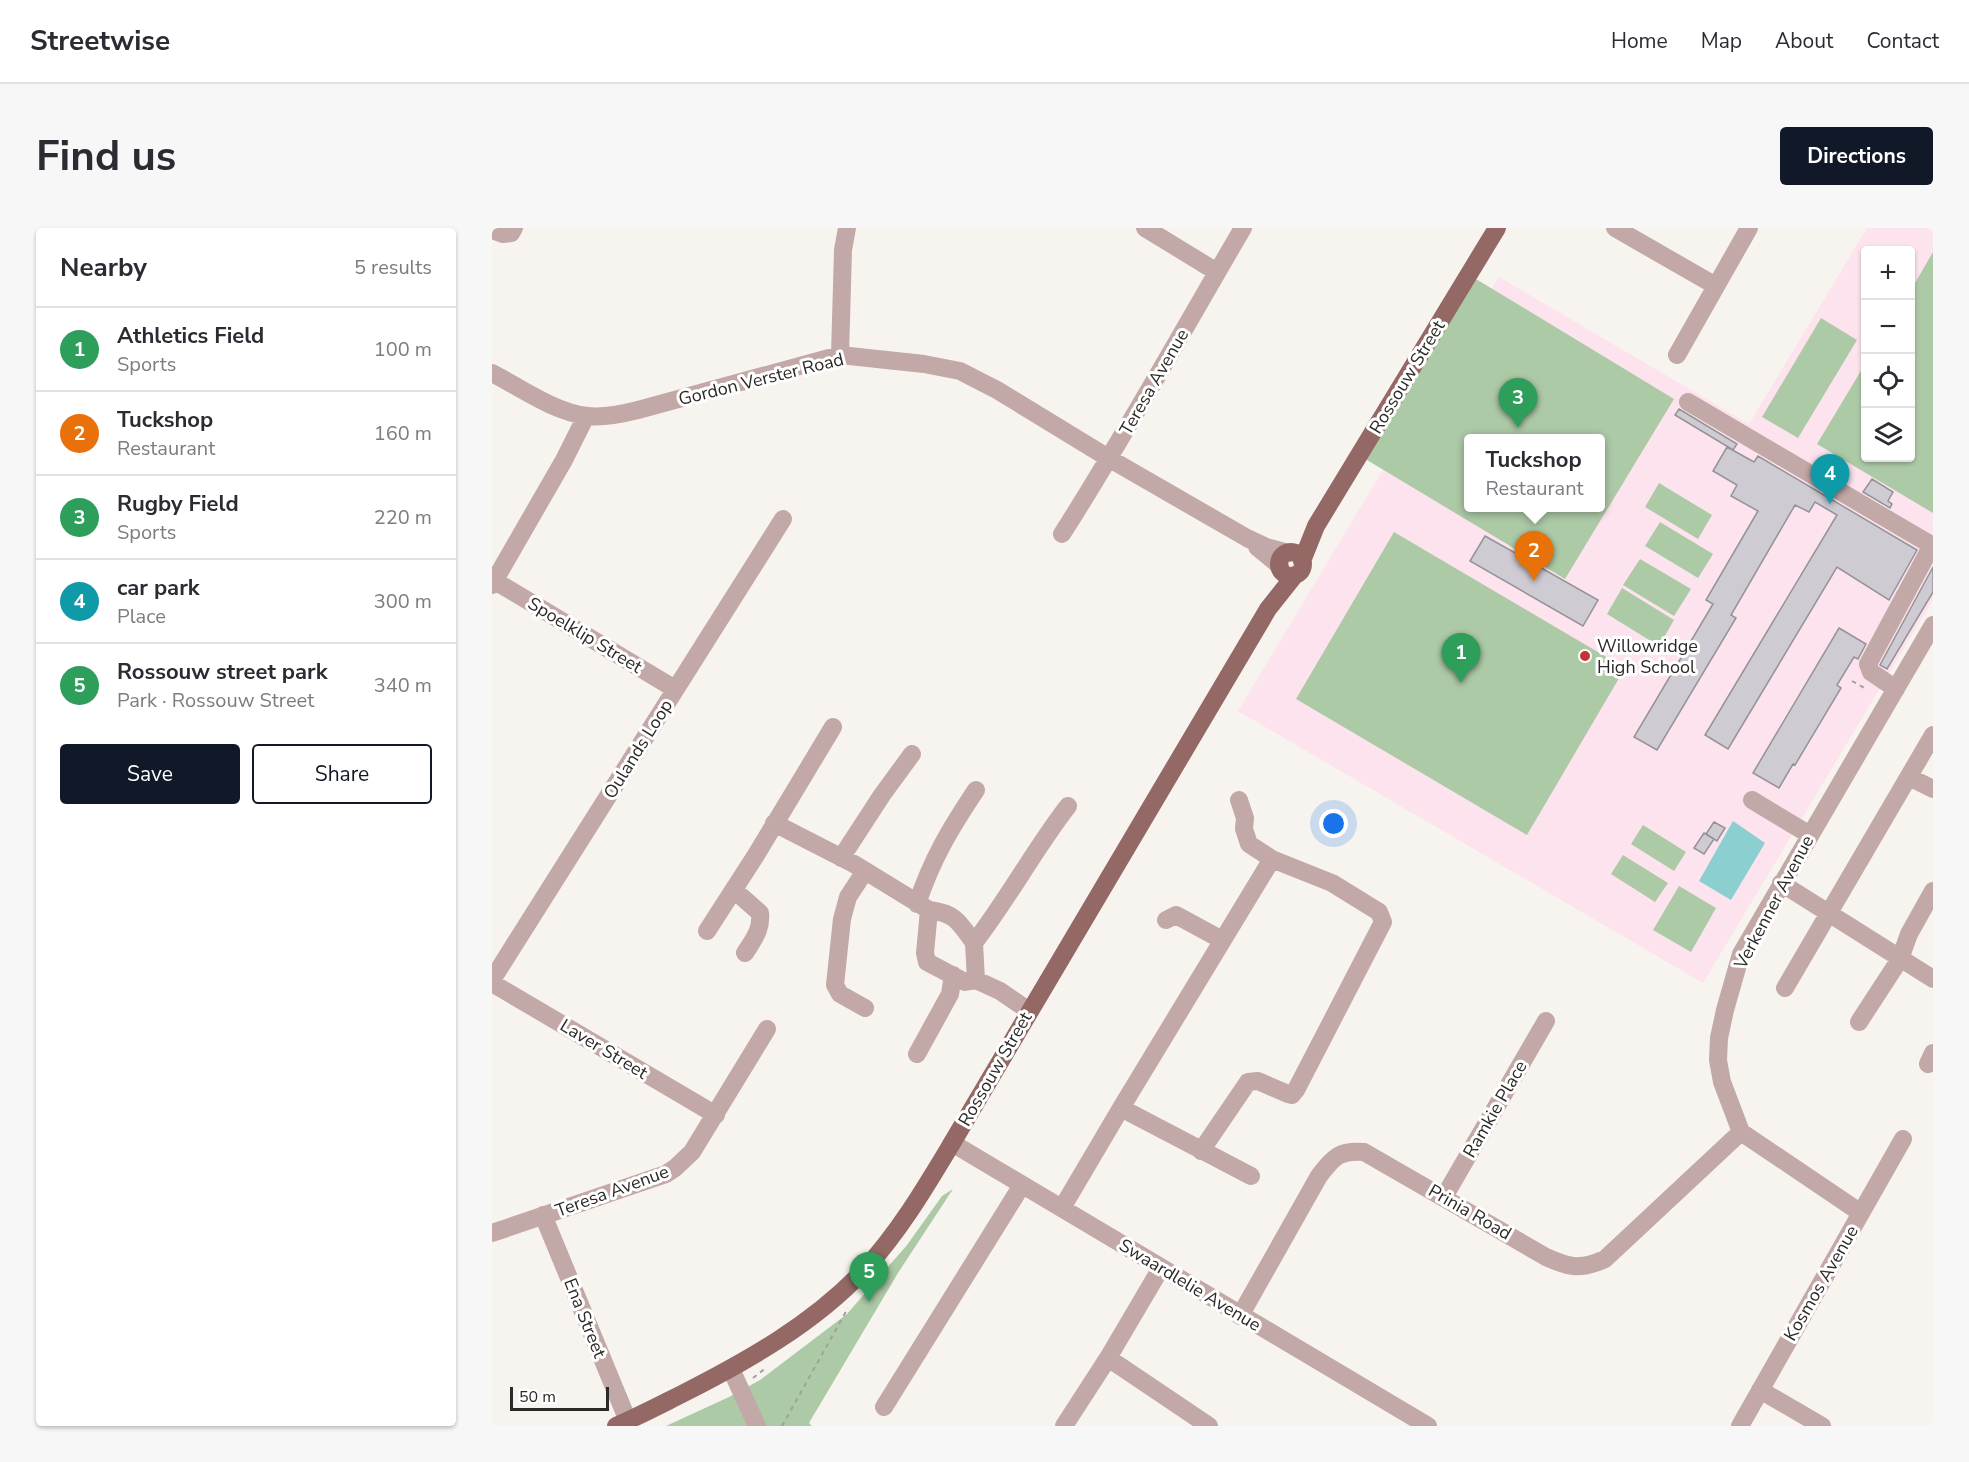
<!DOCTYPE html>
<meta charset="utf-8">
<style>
body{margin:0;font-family:"Nunito Sans",sans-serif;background:#f7f7f7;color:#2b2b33}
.controls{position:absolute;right:18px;top:18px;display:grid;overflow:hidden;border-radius:6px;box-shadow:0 2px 4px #0004}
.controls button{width:54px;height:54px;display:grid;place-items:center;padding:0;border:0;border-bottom:2px solid #e1e1e2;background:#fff;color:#2b2b33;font:30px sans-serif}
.scale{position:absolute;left:18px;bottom:15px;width:99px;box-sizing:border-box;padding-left:6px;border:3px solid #2b2a28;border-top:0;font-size:16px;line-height:21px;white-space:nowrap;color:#2b2a28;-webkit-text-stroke:4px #fff;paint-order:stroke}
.you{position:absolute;left:842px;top:596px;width:21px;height:21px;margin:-15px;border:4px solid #fff;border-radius:50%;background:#1a73e8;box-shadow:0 0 0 9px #1a73e833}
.badge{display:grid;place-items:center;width:39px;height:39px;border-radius:50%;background:#111827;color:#fff;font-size:20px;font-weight:700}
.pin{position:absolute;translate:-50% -50px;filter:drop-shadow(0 2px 3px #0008)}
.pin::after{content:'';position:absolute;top:32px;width:21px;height:18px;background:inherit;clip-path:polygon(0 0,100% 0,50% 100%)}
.popup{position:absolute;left:972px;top:206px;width:141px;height:78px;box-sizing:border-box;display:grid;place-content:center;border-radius:6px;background:#fff;filter:drop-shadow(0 2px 4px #0005);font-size:20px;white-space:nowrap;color:#7c7c81}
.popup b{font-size:22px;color:#2b2b33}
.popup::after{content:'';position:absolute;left:50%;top:100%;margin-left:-12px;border:12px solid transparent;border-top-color:#fff}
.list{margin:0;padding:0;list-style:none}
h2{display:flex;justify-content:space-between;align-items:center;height:78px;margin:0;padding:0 24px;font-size:26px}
h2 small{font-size:20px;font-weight:400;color:#7c7c81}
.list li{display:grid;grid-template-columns:39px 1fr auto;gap:18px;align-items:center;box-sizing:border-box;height:84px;padding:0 24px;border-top:2px solid #e1e1e2}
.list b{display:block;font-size:22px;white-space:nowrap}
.list p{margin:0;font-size:20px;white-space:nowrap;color:#7c7c81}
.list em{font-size:20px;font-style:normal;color:#7c7c81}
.actions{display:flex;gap:12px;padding:18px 24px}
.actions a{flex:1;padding:14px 0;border:2px solid #111827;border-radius:6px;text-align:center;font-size:21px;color:#111827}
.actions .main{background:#111827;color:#fff}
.icon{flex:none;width:33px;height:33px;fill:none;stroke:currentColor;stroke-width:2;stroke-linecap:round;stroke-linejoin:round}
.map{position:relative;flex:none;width:1441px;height:1198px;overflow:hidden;border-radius:6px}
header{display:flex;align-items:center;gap:36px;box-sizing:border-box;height:84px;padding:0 30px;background:#fff;border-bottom:2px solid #e1e1e2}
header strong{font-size:28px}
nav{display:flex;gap:33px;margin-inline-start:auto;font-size:21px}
.intro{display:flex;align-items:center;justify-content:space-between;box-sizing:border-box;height:144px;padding:0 36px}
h1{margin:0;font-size:42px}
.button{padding:15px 27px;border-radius:6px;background:#111827;color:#fff;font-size:21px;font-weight:700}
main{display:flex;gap:36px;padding:0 36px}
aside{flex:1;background:#fff;border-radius:6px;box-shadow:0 2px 4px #0004}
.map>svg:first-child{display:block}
.education{fill:#fce3ed;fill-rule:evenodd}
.green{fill:#adcaa7;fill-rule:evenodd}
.water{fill:#8bcfd0}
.building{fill:#ceccd2;stroke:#949297;stroke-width:1.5}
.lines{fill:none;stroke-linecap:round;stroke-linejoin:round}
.path{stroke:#a2a09c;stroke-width:2;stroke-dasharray:4.5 4.5;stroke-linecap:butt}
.minor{stroke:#c2a8a6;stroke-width:18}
.major{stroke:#946865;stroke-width:18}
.poi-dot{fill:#c33437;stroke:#fff;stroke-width:2}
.labels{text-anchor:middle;stroke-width:6;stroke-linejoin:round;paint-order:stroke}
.street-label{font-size:18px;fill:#2b2a28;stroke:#fff}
.poi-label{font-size:18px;fill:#2b2a28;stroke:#fff;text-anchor:start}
</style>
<header>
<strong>Streetwise</strong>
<nav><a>Home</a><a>Map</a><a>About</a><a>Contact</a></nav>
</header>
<div class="intro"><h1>Find us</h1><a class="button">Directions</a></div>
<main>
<aside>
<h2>Nearby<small>5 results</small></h2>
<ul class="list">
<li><span class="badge" style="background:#2e9e5b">1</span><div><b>Athletics Field</b><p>Sports</p></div><em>100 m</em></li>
<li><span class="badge" style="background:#e8710a">2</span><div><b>Tuckshop</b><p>Restaurant</p></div><em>160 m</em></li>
<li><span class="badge" style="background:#2e9e5b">3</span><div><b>Rugby Field</b><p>Sports</p></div><em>220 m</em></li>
<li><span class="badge" style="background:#0f9aa8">4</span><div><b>car park</b><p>Place</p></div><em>300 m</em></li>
<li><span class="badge" style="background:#2e9e5b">5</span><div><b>Rossouw street park</b><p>Park · Rossouw Street</p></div><em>340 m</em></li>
</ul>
<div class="actions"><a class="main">Save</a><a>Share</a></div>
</aside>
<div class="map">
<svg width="1441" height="1198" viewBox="0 0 1441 1198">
<rect width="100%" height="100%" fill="#f7f4ef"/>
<!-- education -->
<path class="education" d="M1375 0H1441V372L1211 755 746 483 1007 49 1257 196ZM1374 22H1418V230H1374ZM976 210H1108V280H976Z"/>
<!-- green -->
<path class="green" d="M1441 24V285L1325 216 1373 136 1374 230H1418V124L1420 121 1418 120 1419 62Z
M979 48 1182 171 1073 351 870 229ZM976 210H1108V280H976Z
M1329 90 1365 112 1306 210 1270 189Z
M1167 255 1220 287 1206 311 1153 279Z
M1168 294 1221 326 1206 350 1153 318Z
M902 304 1133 440 1035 607 804 471Z
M1148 331 1199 361 1182 388 1131 357Z
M1130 360 1182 392 1167 418 1115 386Z
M1151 597 1194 624 1182 643 1139 616Z
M1131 627 1176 655 1163 674 1119 646Z
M1187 658 1224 680 1199 724 1161 702Z
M461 961 406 1045 317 1195 320 1198H174L237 1169 268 1152 355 1086 415 1017 450 968Z"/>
<!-- water -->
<path class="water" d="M1241 593 1273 615 1239 672 1207 653Z"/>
<!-- building -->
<path class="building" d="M1187 181 1245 216 1241 222 1183 187Z
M1235 219 1262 234 1266 228 1425 322 1397 372 1345 339 1236 521 1213 507 1345 287 1323 274 1317 284 1303 277 1239 387 1244 390 1165 522 1142 509 1221 376 1214 372 1266 283 1239 268 1245 257 1221 243Z
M1380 251 1401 264 1396 273 1400 276 1398 280 1371 264Z
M993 308 1106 372 1091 398 978 333Z
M1441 339V364L1395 441 1388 437Z
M1347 400 1374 416 1366 431 1362 429 1345 457 1349 460 1303 537 1301 536 1287 560 1261 545Z
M1222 594 1233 600 1225 613 1214 606Z
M1212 605 1222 611 1212 626 1202 620Z"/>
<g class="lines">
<!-- path -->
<path class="path" d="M1360 453 1374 461
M261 1150 275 1139
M290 1198 356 1080"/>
<!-- minor -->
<path class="minor" d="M653 0 725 44
M1123 0 1224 58
M0 2 11 6 19 5 22 0
M348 127 351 22 355 0
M1185 127 1257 0
M0 145C29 160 62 184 95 188 112 190 130 186 146 182L348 127 432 136 468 143 505 162 618 231 755 310 774 319 797 325
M1196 174 1441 318
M570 306C634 206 691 102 751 0
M765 319 788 338
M3 353 183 461
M0 357 72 232 94 188
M1404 461 1379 444 1376 436 1440 317
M1417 549 1441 561
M1260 572 1318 607
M282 595 362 636 437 682 433 725 435 734 473 754 484 752 508 763 537 783
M349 630 390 567 420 526
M373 643 356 669 350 691 343 757 348 766 373 780
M1289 655 1441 751
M242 662 268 685C270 702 261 712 253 725
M425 676C440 631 458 601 484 562
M437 682C463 685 467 694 482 715
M674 692 684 687 730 712
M215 703 264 627 341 499
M0 752 291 291
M484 752 482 715C516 671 542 622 576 578
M0 755 224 887
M1293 760 1441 507
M1367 794 1408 731 1417 706 1441 663
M425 826 458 766 461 747
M1436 836 1441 825
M629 880 759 948
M460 915 936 1198
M709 923 756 854 766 853 796 866 800 867 804 862 891 694 887 684 840 655 780 631 757 616 752 601 753 590 747 572
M952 969 1054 793
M570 980 629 880 780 631
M1369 985 1249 904 1230 854 1226 832 1227 810 1233 782 1249 726 1441 397
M51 987 136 1193
M0 1005 174 946 183 940 200 924 275 801
M748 1088 827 948C842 929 847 922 872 924L1054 1029C1078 1040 1089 1042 1113 1031L1249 904
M616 1130 717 1198
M239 1141 265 1198
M1268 1162 1330 1198
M392 1179 530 957
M572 1198 616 1130 669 1040
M1248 1198 1411 911"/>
<!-- major -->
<path class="major" d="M787 336a12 12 0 1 1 24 0a12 12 0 1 1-24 0Z
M810 333 824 298 1005 0
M124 1198C147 1188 168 1177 190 1166 255 1133 321 1096 371 1043 407 1004 433 960 460 915L776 381 803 347"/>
</g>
<!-- markers -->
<circle class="poi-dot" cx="1093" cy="428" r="6"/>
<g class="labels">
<!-- street labels -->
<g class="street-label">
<text transform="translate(915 149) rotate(-59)" y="6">Rossouw Street</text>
<text transform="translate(269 151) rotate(-14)" y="6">Gordon Verster Road</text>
<text transform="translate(662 154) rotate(-60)" y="6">Teresa Avenue</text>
<text transform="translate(93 407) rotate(31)" y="6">Spoelklip Street</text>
<text transform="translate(146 521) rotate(-58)" y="6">Oulands Loop</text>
<text transform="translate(1282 674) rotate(-62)" y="6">Verkenner Avenue</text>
<text transform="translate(112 821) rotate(31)" y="6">Laver Street</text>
<text transform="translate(503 841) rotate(-60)" y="6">Rossouw Street</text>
<text transform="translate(1003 881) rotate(-60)" y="6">Ramkie Place</text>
<text transform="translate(120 963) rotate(-20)" y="6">Teresa Avenue</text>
<text transform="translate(978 984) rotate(30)" y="6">Prinia Road</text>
<text transform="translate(1329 1055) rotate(-60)" y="6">Kosmos Avenue</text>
<text transform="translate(698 1057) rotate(31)" y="6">Swaardlelie Avenue</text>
<text transform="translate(93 1090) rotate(68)" y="6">Ena Street</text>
</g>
<!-- poi labels -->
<g class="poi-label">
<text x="1105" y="424">Willowridge<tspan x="1105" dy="21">High School</tspan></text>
</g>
</g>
</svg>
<div class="controls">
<button>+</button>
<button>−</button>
<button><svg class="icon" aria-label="locate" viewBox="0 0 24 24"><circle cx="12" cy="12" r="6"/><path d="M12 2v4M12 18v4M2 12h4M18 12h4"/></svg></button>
<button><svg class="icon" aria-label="layers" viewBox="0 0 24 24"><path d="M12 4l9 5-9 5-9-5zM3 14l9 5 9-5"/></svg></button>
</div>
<div class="scale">50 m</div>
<div class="you"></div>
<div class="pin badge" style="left:969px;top:455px;background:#2e9e5b">1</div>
<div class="pin badge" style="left:1042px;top:353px;background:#e8710a">2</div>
<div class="popup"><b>Tuckshop</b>Restaurant</div>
<div class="pin badge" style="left:1026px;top:200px;background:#2e9e5b">3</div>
<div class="pin badge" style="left:1338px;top:276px;background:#0f9aa8">4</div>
<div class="pin badge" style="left:377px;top:1074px;background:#2e9e5b">5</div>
</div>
</main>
